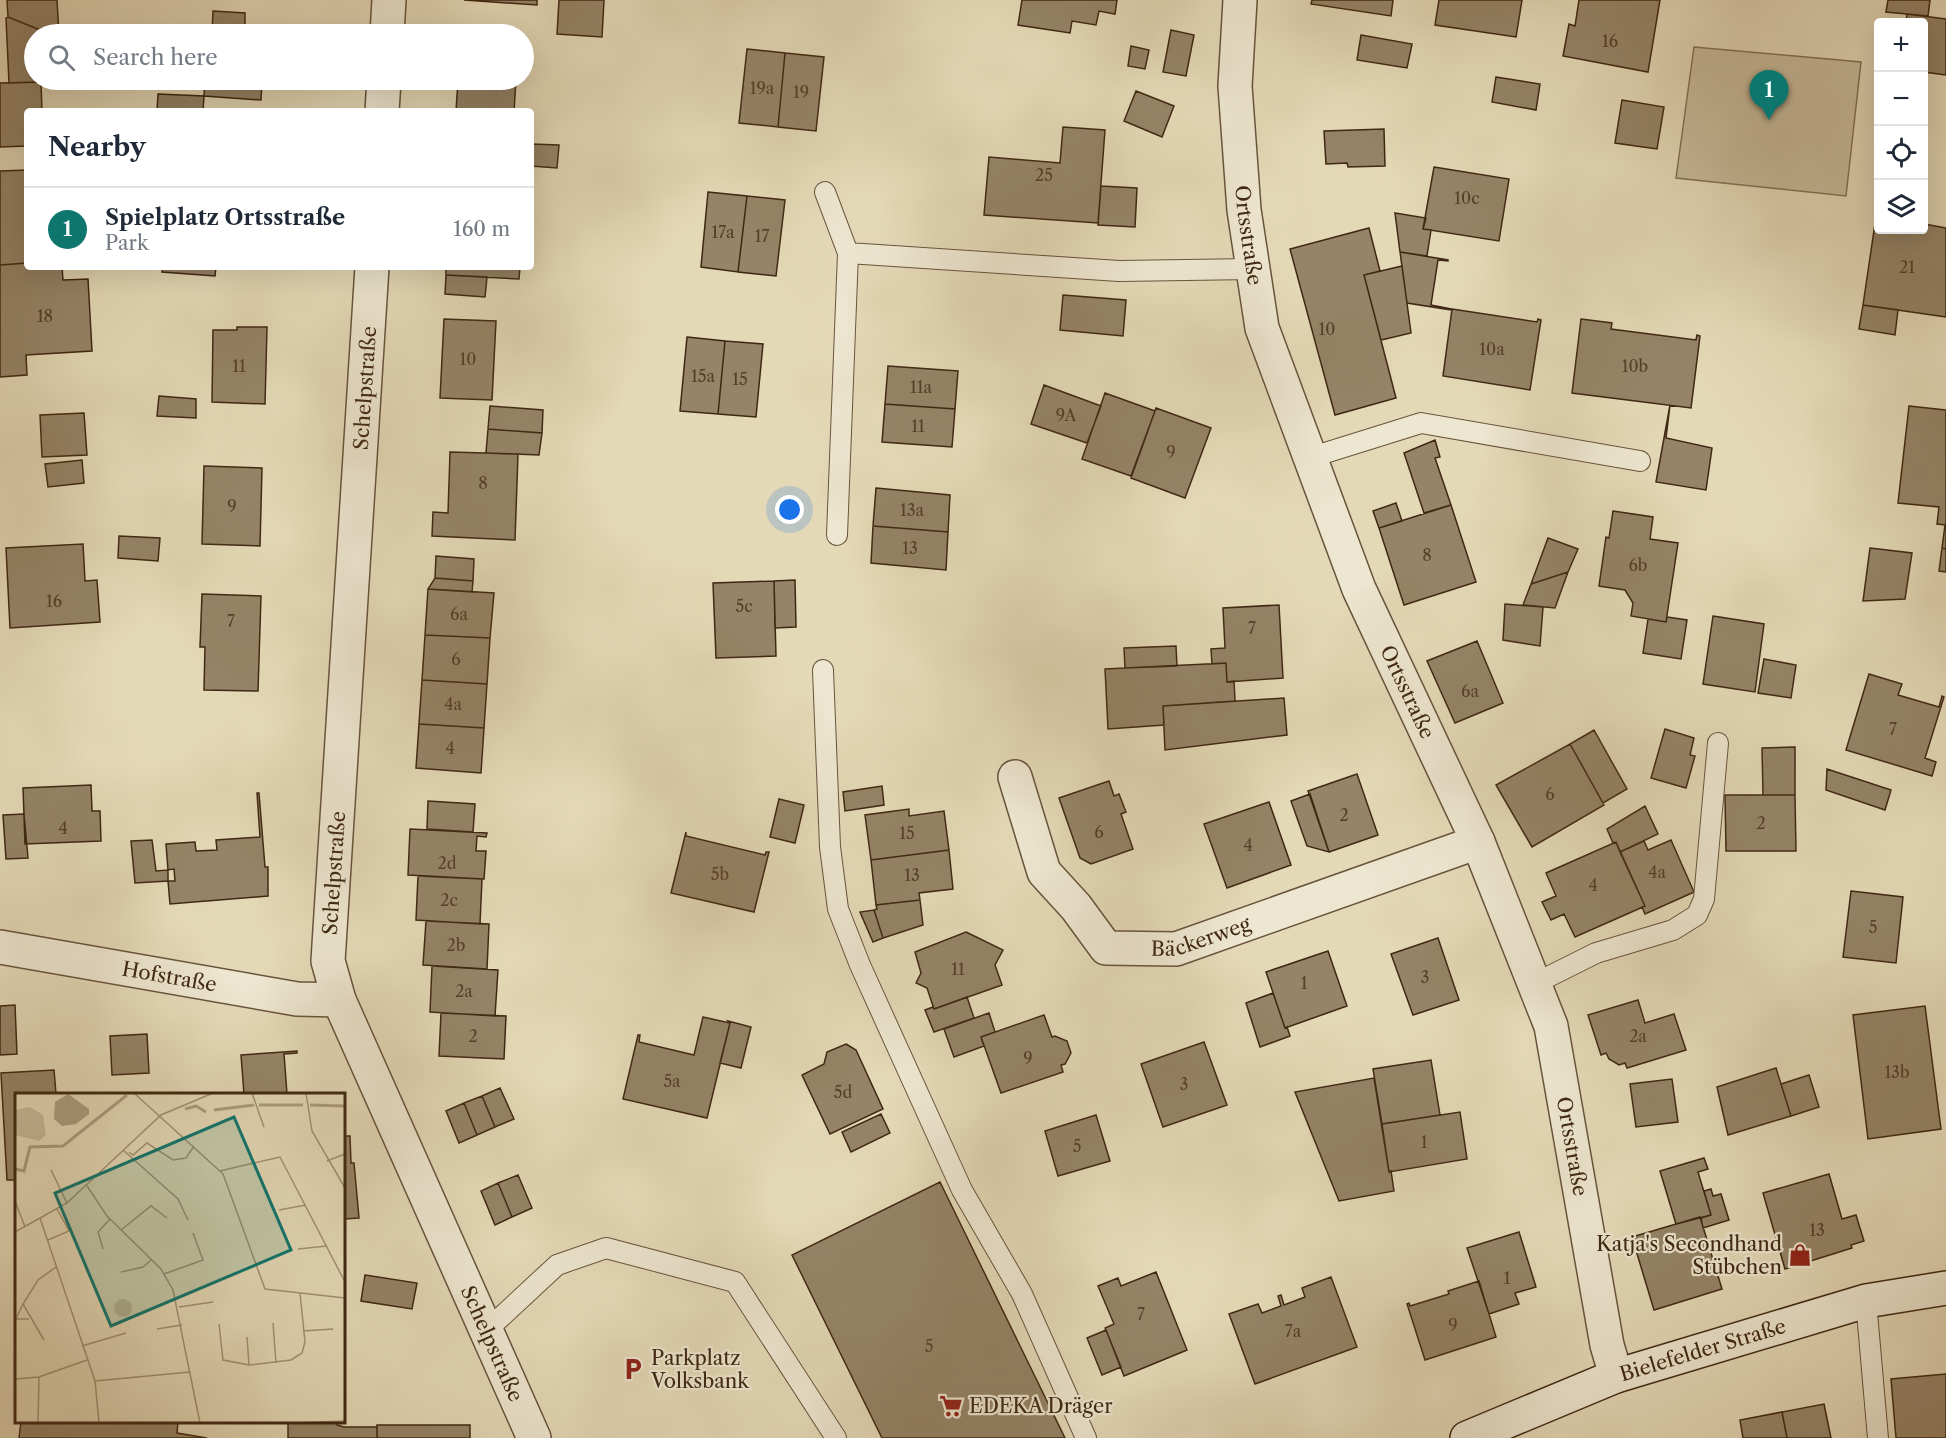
<!DOCTYPE html>
<meta charset="utf-8">
<style>
body{margin:0;font-family:"Libre Caslon Text",serif;background:#f2f2f3;color:#1f2937}
.controls{position:absolute;right:18px;top:18px;display:grid;overflow:hidden;border-radius:6px;box-shadow:0 6px 24px #0002}
.controls button{width:54px;height:54px;display:grid;place-items:center;padding:0;border:0;border-bottom:2px solid #e0e1e3;background:#fff;color:#1f2937;font:30px sans-serif}
.you{position:absolute;left:790px;top:510px;width:21px;height:21px;margin:-15px;border:4px solid #fff;border-radius:50%;background:#1a73e8;box-shadow:0 0 0 9px #1a73e833}
.badge{display:grid;place-items:center;width:39px;height:39px;border-radius:50%;background:#0f766e;color:#fff;font-size:20px;font-weight:700}
.pin{position:absolute;translate:-50% -50px;filter:drop-shadow(0 2px 3px #0008)}
.pin::after{content:'';position:absolute;top:32px;width:21px;height:18px;background:inherit;clip-path:polygon(0 0,100% 0,50% 100%)}
.list{margin:0;padding:0;list-style:none}
h2{display:flex;justify-content:space-between;align-items:center;height:78px;margin:0;padding:0 24px;font-size:26px}
h2 small{font-size:20px;font-weight:400;color:#747a83}
.list li{display:grid;grid-template-columns:39px 1fr auto;gap:18px;align-items:center;box-sizing:border-box;height:84px;padding:0 24px;border-top:2px solid #e0e1e3}
.list b{display:block;font-size:22px;white-space:nowrap}
.list p{margin:0;font-size:20px;white-space:nowrap;color:#747a83}
.list em{font-size:20px;font-style:normal;color:#747a83}
.icon{flex:none;width:33px;height:33px;fill:none;stroke:currentColor;stroke-width:2;stroke-linecap:round;stroke-linejoin:round}
.map{position:relative;flex:none;width:1946px;height:1438px;overflow:hidden}
.search{position:absolute;background:#fff;box-shadow:0 6px 24px #0002;left:24px;top:24px;width:510px;height:66px;display:flex;align-items:center;gap:15px;box-sizing:border-box;padding:0 21px;border-radius:33px;color:#747a83;font-size:22px}
.panel{position:absolute;background:#fff;box-shadow:0 6px 24px #0002;left:24px;top:108px;width:510px;height:162px;border-radius:6px}
.map>svg:first-child{display:block}
.green{fill:#c8bb9b;stroke:#847257;stroke-width:1.5}
.building{fill:#958468;stroke:#3f2813;stroke-width:1.5}
.lines{fill:none;stroke-linecap:round;stroke-linejoin:round}
.service-casing{stroke:#68543c;stroke-width:22}
.minor-casing{stroke:#68543c;stroke-width:36}
.secondary-casing{stroke:#3f2813;stroke-width:36}
.service{stroke:#ede6d0;stroke-width:20}
.minor{stroke:#ede6d0;stroke-width:33}
.secondary{stroke:#ede6d0;stroke-width:33}
.labels{text-anchor:middle;stroke-width:4.5;stroke-linejoin:round;paint-order:stroke}
.number-label{font-size:16px;fill:#543f28}
.street-label{font-size:20px;fill:#3f2813;stroke:#ede6d0}
.poi-label{font-size:20px;fill:#3f2813;stroke:#ede6d0;text-anchor:start}
.inset-river{fill:none;stroke:#ac9d7f;stroke-width:3}
.inset-road{fill:none;stroke:#a29275;stroke-width:1.5}
.view{fill:#0f766e;fill-opacity:0.15;stroke:#0f766e;stroke-width:3}
.inset-edge{fill:none;stroke:#3f2813;stroke-width:3}
</style>
<div class="map">
<svg width="1946" height="1438" viewBox="0 0 1946 1438">
<rect width="100%" height="100%" fill="#e4d9b7"/>
<filter id="stains"><feTurbulence type="fractalNoise" baseFrequency=".00333" numOctaves="4"/><feColorMatrix values="0 0 0 0 .2 0 0 0 0 .09 0 0 0 0 .02 0 0 0 .5 -.17"/></filter>
<radialGradient id="worn" r=".72"><stop offset=".6" stop-color="#630" stop-opacity="0"/><stop offset="1" stop-color="#630" stop-opacity=".3"/></radialGradient>
<!-- green -->
<path class="green" d="M1694 47 1861 62 1846 196 1676 178Z"/>
<!-- building -->
<path class="building" d="M7 0H57L59 34H50L8 17Z
M464 0H537V5Z
M559 0H604L602 37 557 34Z
M1022 0H1117L1115 14 1099 11 1096 25 1072 21 1070 33 1018 25Z
M1312 0H1393L1391 16 1311 4Z
M1439 0H1522L1516 37 1435 25Z
M1579 0H1660L1648 72 1563 56 1569 24 1575 26Z
M1888 0H1930L1928 16 1886 12Z
M213 11 245 13V26H267V34H212Z
M1907 14 1946 19V75L1924 72V22H1906Z
M8 17 50 34H34V80H41V82L9 83 6 18Z
M1171 30 1194 35 1186 76 1163 72Z
M1361 35 1412 44 1407 68 1357 60Z
M1131 46 1149 50 1145 69 1128 66Z
M747 49 785 53 778 127 739 123Z
M785 53 824 57 816 131 778 127Z
M1496 77 1540 84 1536 110 1492 102Z
M205 80H262L261 100 204 96Z
M458 80H516L514 111H456Z
M41 82 42 111H27V146L0 147V83Z
M1136 91 1174 106 1162 137 1124 121Z
M158 94 204 96 203 111H157Z
M1622 100 1664 107 1657 149 1615 143Z
M1063 127 1105 130 1098 223 984 215 989 157 1060 163Z
M1384 129 1385 166 1348 167 1347 163 1326 164 1324 131Z
M531 144 559 145 557 168 531 166Z
M1434 167 1509 179 1499 241 1423 229Z
M27 170V263L0 265V171Z
M1101 186 1137 188 1135 227 1098 225Z
M708 192 747 196 738 272 701 267Z
M747 196 785 200 776 276 738 272Z
M1395 213 1426 218 1423 229 1431 230 1427 256 1400 252Z
M1876 217 1878 218V230H1924V224L1946 228V317L1863 305Z
M1369 228 1380 271 1364 275 1396 398 1335 415 1290 249Z
M1400 252 1448 260V261L1438 260 1431 305 1452 309V310L1407 303Z
M27 263V267H62L63 280 88 279 92 351 26 355 27 375 0 377V265Z
M1402 266 1411 333 1381 340 1364 275Z
M163 267H216L215 276 162 272Z
M446 267H520L519 279 446 275Z
M446 275 487 277 485 297 445 294Z
M1063 295 1126 300 1123 336 1060 330Z
M1863 305 1898 310 1895 335 1859 329Z
M1452 309 1537 322 1538 319 1541 320 1530 390 1443 376Z
M444 319 496 321 492 400 440 398Z
M1581 319 1612 323 1611 329 1696 340 1697 335 1700 336 1691 408 1572 393Z
M237 327H267L265 404 212 402 213 330H237Z
M687 337 725 341 718 414 680 411Z
M725 341 763 344 756 417 718 414Z
M888 366 958 371 955 409 885 404Z
M1044 385 1101 406 1087 443 1031 424Z
M1105 393 1155 411 1131 476 1082 459Z
M159 396 196 399V418L157 416Z
M885 404 955 409 952 447 882 442Z
M1670 405 1666 438 1712 448 1706 490 1656 482Z
M490 406 543 410 542 433 488 429Z
M1909 406 1946 410V525L1937 524 1939 507 1898 503Z
M1156 408 1211 428 1185 498 1131 478Z
M84 413 87 455 42 457 40 415Z
M488 429 542 433 539 455 486 453Z
M1435 440 1440 457 1435 458 1451 505 1424 513 1404 453Z
M450 452 518 454 515 540 432 536 433 512 448 513Z
M82 460 84 483 48 487 45 464Z
M204 466 262 468 260 546 202 544Z
M876 488 950 495 948 532 873 526Z
M1396 503 1402 521 1379 528 1373 511Z
M1451 505 1476 582 1404 605 1379 528Z
M1613 511 1653 517 1650 539 1678 543 1666 622 1631 616 1633 603 1625 590 1599 586 1606 537 1609 538Z
M1945 525 1946 526V549L1942 548Z
M873 526 948 532 946 570 871 563Z
M119 536 160 538 158 561 118 558Z
M1548 538 1578 549 1568 572 1531 584Z
M83 544 85 581 97 580 100 622 10 628 6 548Z
M1870 548 1912 553 1905 599 1863 601Z
M1942 548 1946 549V572L1939 571Z
M436 556 474 559 473 581 435 578Z
M1568 572 1555 608 1523 605 1531 584Z
M435 578 473 581 472 592 428 589Z
M795 580 796 627 775 628 774 581Z
M774 581 776 656 716 658 713 583Z
M428 589 494 593 490 638 425 635Z
M202 594 261 596 258 691 204 690 205 647H200Z
M1505 604 1543 607 1540 646 1503 640Z
M1279 605 1283 678 1227 682 1226 663 1212 664 1211 649 1225 648 1223 608Z
M1713 616 1764 624 1755 692 1703 684Z
M1667 617 1687 620 1681 659 1643 653 1648 619 1666 622Z
M425 635 490 638 487 684 422 680Z
M1477 641 1503 703 1455 723 1427 661Z
M1176 646 1177 666 1125 668 1124 648Z
M1764 659 1796 665 1791 698 1758 693Z
M1226 663 1227 682 1234 681 1235 701 1163 706 1164 725 1108 729 1105 669Z
M1869 674 1902 684 1898 695 1939 707 1942 696 1944 697 1925 758 1936 762 1932 776 1846 750Z
M422 680 487 684 484 728 419 724Z
M1284 698 1287 735 1165 750 1163 706Z
M419 724 484 728 481 773 416 768Z
M1665 729 1694 738 1690 755 1695 756 1686 788 1651 778Z
M1594 730 1627 789 1603 803 1570 744Z
M1570 744 1604 805 1532 847 1496 785Z
M1795 747V795H1763L1762 748Z
M1827 769 1891 790 1885 810 1826 790Z
M1357 774 1378 835 1329 852 1308 791Z
M1109 781 1114 796 1119 794 1126 812 1121 814 1133 849 1091 864 1080 858 1059 798Z
M91 785 92 811H100L101 841 25 844 23 788Z
M882 786 884 805 845 811 843 792Z
M257 793H259L265 867H268V896L170 904 168 881H175L174 869 168 870 166 844 195 842 196 851 217 850 216 840 260 837Z
M1310 794 1329 852 1307 846 1291 801Z
M1725 795H1795L1796 851H1726Z
M779 799 804 805 795 843 770 837Z
M428 801 475 804 473 832 427 829Z
M1269 802 1291 865 1227 888 1204 824Z
M1645 806 1658 834 1620 852 1616 842 1613 843 1607 829Z
M909 809V816L944 811 949 850 871 860 865 815Z
M24 814 28 858 6 859 3 815Z
M410 829 487 833 486 837 477 836 476 851H486L484 879 408 875Z
M686 832V836L765 855 766 852H769L754 912 671 893Z
M152 840 156 871 168 870V881L135 883 131 841Z
M1671 840 1694 892 1645 914 1642 907 1645 906 1620 852 1644 841 1648 850Z
M1616 842 1645 906 1575 937 1564 914 1551 920 1542 902 1556 896 1546 873Z
M949 850 953 889 919 893 920 900 876 905 871 860Z
M418 876 482 879 480 924 416 920Z
M1851 891 1903 897 1896 963 1843 957Z
M920 900 923 925 883 938 874 910 877 909 876 905Z
M874 910 883 938 873 942 860 912Z
M426 921 489 924 487 969 423 965Z
M966 932 1003 950 995 965 1002 985 934 1009 927 988 916 983 921 973 915 952Z
M1438 938 1459 1000 1413 1015 1391 954Z
M1328 951 1347 1006 1285 1028 1266 972Z
M432 966 498 970 495 1016 430 1012Z
M1273 993 1285 1028 1287 1027 1290 1036 1260 1047 1246 1003Z
M967 997 974 1018 934 1032 925 1010 933 1007 934 1009Z
M1638 1000 1645 1023 1674 1014 1686 1050 1627 1068 1625 1063 1619 1065 1609 1059 1606 1053 1601 1055 1588 1015Z
M15 1005 17 1054 0 1055V1006Z
M1925 1006 1941 1129 1868 1139 1853 1015Z
M441 1013 506 1016 504 1059 439 1056Z
M989 1013 995 1032 981 1037 984 1046 954 1057 944 1029Z
M1044 1015 1052 1037 1055 1036 1067 1041 1071 1053 1065 1064 1061 1065 1063 1072 1001 1093 981 1037Z
M703 1017 730 1023 707 1118 623 1099 638 1035H640L639 1042 694 1055Z
M728 1021 751 1027 741 1068 720 1063 730 1023Z
M147 1034 149 1073 112 1075 110 1036Z
M1204 1042 1227 1105 1163 1127 1141 1064Z
M846 1044 856 1050 883 1109 830 1134 802 1075 824 1064 827 1052Z
M297 1051V1053L284 1054 287 1094H244L241 1055Z
M1431 1060 1440 1115 1382 1124 1373 1069Z
M1776 1068 1791 1116 1728 1135 1717 1087Z
M54 1070 56 1094H16V1180H7L1 1073Z
M1809 1075 1819 1107 1791 1116 1781 1084Z
M1374 1078 1389 1172 1391 1171 1394 1191 1339 1201 1295 1092Z
M1672 1079 1678 1122 1636 1127 1630 1084Z
M500 1088 514 1119 495 1127 482 1096Z
M482 1096 495 1127 477 1135 464 1103Z
M464 1103 477 1135 459 1143 446 1111Z
M1460 1112 1467 1159 1389 1172 1382 1124Z
M881 1114 890 1133 851 1152 842 1132Z
M1096 1115 1110 1161 1058 1176 1045 1131Z
M344 1136H350L351 1163H354L359 1218 344 1219Z
M1704 1158 1708 1169 1698 1172 1711 1215 1676 1224 1660 1171Z
M1829 1174 1842 1219 1856 1215 1864 1241 1851 1245 1852 1248 1785 1269 1763 1193Z
M518 1175 532 1208 512 1217 498 1183Z
M940 1182 1065 1438H882L792 1255Z
M498 1183 512 1217 495 1225 481 1191Z
M1711 1189 1713 1196 1721 1194 1729 1220 1703 1228 1701 1218 1711 1215 1704 1191Z
M1700 1217 1722 1289 1654 1310 1632 1237Z
M1519 1232 1536 1287 1515 1293 1519 1304 1489 1314 1467 1248Z
M1156 1272 1187 1350 1124 1376 1106 1330 1105 1328 1114 1324 1098 1286 1118 1278 1121 1286Z
M365 1275 417 1283 412 1309 361 1301Z
M1331 1277 1357 1347 1255 1384 1229 1314 1258 1304 1262 1313 1281 1306 1278 1296 1281 1295 1284 1305 1305 1297 1302 1288Z
M1479 1281 1496 1337 1425 1360 1407 1304 1409 1303 1410 1306 1449 1294 1448 1291Z
M1106 1330 1121 1367 1102 1375 1087 1338Z
M1946 1374V1438H1896L1891 1379Z
M1824 1404 1831 1438H1787L1782 1412Z
M1782 1412 1787 1438H1743L1740 1420Z
M21 1422H178L177 1433 207 1438H19Z
M288 1422H337V1425L344 1427H377V1438H288Z
M377 1425H470V1438H377Z"/>
<g class="lines">
<!-- service casing -->
<g class="service-casing">
<path id="service" d="M825 192 848 253
M1309 458 1421 423 1640 461
M837 535 848 253 1119 271 1253 269
M823 670 830 847 838 909 860 965 962 1190 1022 1294 1086 1438
M1534 984 1596 953 1673 930 1697 915 1704 899 1718 743
M1866 1301 1878 1438
M487 1330 557 1265 606 1248 735 1282 836 1438"/>
</g>
<!-- minor casing -->
<g class="minor-casing">
<g id="minor">
<path id="s1" d="M1240 0 1235 86 1244 210 1262 328 1359 589 1478 842 1551 1026 1607 1345 1616 1376"/>
<path d="M387 34 389 0"/>
<path d="M382 111 384 80"/>
<path id="s2" d="M372 267 328 961 339 1000 534 1438"/>
<path id="s3" d="M1015 777 1044 872 1076 907 1106 948 1176 949 1478 842"/>
<path id="s4" d="M0 947 297 999 339 1000"/>
</g>
</g>
<!-- secondary casing -->
<g class="secondary-casing">
<g id="secondary">
<path id="s5" d="M1467 1438 1616 1376 1866 1301 1946 1288"/>
</g>
</g>
<!-- service -->
<use href="#service" class="service"/>
<!-- minor -->
<use href="#minor" class="minor"/>
<!-- secondary -->
<use href="#secondary" class="secondary"/>
</g>
<!-- icons -->
<defs>
<g id="shop-bare" transform="scale(1.8)"><path d="M-5-2.5h2.3a2.7 3.5 0 0 1 5.4 0H5L5.5 6h-11ZM-1.5-2.5h3a1.5 2.3 0 0 0-3 0Z" fill="#8f2418" stroke="#ede6d0" stroke-width="2.5" paint-order="stroke"/></g>
<g id="parking-bare" transform="scale(1.8)"><path d="M-3.5-5.5H1a3.5 3.5 0 0 1 0 7H-1V5.5H-3.5ZM-1-3.4V-.6H.8a1.4 1.4 0 0 0 0-2.8Z" fill="#8f2418" stroke="#ede6d0" stroke-width="2.5" paint-order="stroke"/></g>
<g id="supermarket-bare" transform="scale(1.8)"><path d="M-6-5.5h2.5l.6 2H6L4.5 2H-2.5L-4.4-4H-6ZM-1.5 3.2a1.3 1.3 0 1 0 .1 0ZM3 3.2a1.3 1.3 0 1 0 .1 0Z" fill="#8f2418" stroke="#ede6d0" stroke-width="2.5" paint-order="stroke"/></g>
</defs>
<g fill-rule="evenodd">
<use href="#shop-bare" x="1800" y="1255"/>
<use href="#parking-bare" x="633" y="1369"/>
<use href="#supermarket-bare" x="951" y="1406"/>
</g>
<g class="labels">
<!-- number labels -->
<g class="number-label">
<text x="1610" y="47">16</text>
<text x="762" y="94">19a</text>
<text x="801" y="98">19</text>
<text x="1044" y="181">25</text>
<text x="1467" y="204">10c</text>
<text x="723" y="238">17a</text>
<text x="762" y="242">17</text>
<text x="1907" y="273">21</text>
<text x="45" y="322">18</text>
<text x="1327" y="335">10</text>
<text x="1492" y="355">10a</text>
<text x="468" y="365">10</text>
<text x="239" y="372">11</text>
<text x="1635" y="372">10b</text>
<text x="703" y="382">15a</text>
<text x="740" y="385">15</text>
<text x="921" y="393">11a</text>
<text x="1066" y="421">9A</text>
<text x="918" y="432">11</text>
<text x="1171" y="458">9</text>
<text x="483" y="489">8</text>
<text x="232" y="512">9</text>
<text x="912" y="516">13a</text>
<text x="910" y="554">13</text>
<text x="1427" y="561">8</text>
<text x="1638" y="571">6b</text>
<text x="54" y="607">16</text>
<text x="744" y="612">5c</text>
<text x="459" y="620">6a</text>
<text x="231" y="627">7</text>
<text x="1252" y="634">7</text>
<text x="456" y="665">6</text>
<text x="1470" y="697">6a</text>
<text x="453" y="710">4a</text>
<text x="1893" y="735">7</text>
<text x="450" y="754">4</text>
<text x="1550" y="800">6</text>
<text x="1344" y="821">2</text>
<text x="1761" y="829">2</text>
<text x="63" y="834">4</text>
<text x="1099" y="838">6</text>
<text x="907" y="839">15</text>
<text x="1248" y="851">4</text>
<text x="447" y="869">2d</text>
<text x="1657" y="878">4a</text>
<text x="720" y="880">5b</text>
<text x="912" y="881">13</text>
<text x="1593" y="891">4</text>
<text x="449" y="906">2c</text>
<text x="1873" y="933">5</text>
<text x="456" y="951">2b</text>
<text x="958" y="975">11</text>
<text x="1425" y="983">3</text>
<text x="1304" y="989">1</text>
<text x="464" y="997">2a</text>
<text x="473" y="1042">2</text>
<text x="1638" y="1042">2a</text>
<text x="1028" y="1064">9</text>
<text x="1897" y="1078">13b</text>
<text x="672" y="1087">5a</text>
<text x="1184" y="1090">3</text>
<text x="843" y="1098">5d</text>
<text x="1424" y="1148">1</text>
<text x="1077" y="1152">5</text>
<text x="1817" y="1236">13</text>
<text x="1507" y="1284">1</text>
<text x="1141" y="1320">7</text>
<text x="1453" y="1331">9</text>
<text x="1293" y="1337">7a</text>
<text x="929" y="1352">5</text>
</g>
<!-- street labels -->
<g class="street-label">
<text dy="7" stroke="none"><textPath href="#s1" startOffset="236">Ortsstraße</textPath></text>
<text transform="translate(365 388) rotate(-86)" y="7">Schelpstraße</text>
<text dy="7" stroke="none"><textPath href="#s1" startOffset="722">Ortsstraße</textPath></text>
<text transform="translate(334 873) rotate(-86)" y="7">Schelpstraße</text>
<text dy="7" stroke="none"><textPath href="#s3" startOffset="294">Bäckerweg</textPath></text>
<text dy="7" stroke="none"><textPath href="#s4" startOffset="172">Hofstraße</textPath></text>
<text dy="7" stroke="none"><textPath href="#s1" startOffset="1208">Ortsstraße</textPath></text>
<text dy="7" stroke="none"><textPath href="#s2" startOffset="1112">Schelpstraße</textPath></text>
<text dy="7" stroke="none"><textPath href="#s5" startOffset="252">Bielefelder Straße</textPath></text>
</g>
<!-- poi labels -->
<g class="poi-label">
<text x="1782" y="1251" text-anchor="end">Katja's Secondhand<tspan x="1782" dy="23">Stübchen</tspan></text>
<text x="651" y="1365">Parkplatz<tspan x="651" dy="23">Volksbank</tspan></text>
<text x="969" y="1413">EDEKA Dräger</text>
</g>
</g>
<!-- overview -->
<g transform="translate(15 1093)">
<rect width="330" height="330" fill="#e4d9b7"/>
<path d="M15 14 28 22 31 42 24 48 0 42V17ZM99 215a9 9 0 1 1 18 0a9 9 0 1 1-18 0Z" fill="#c8bb9b"/>
<path d="M53 1 74 16V21L61 31 47 33 39 26 40 9Z" fill="#ac9d7f"/>
<path class="inset-river" d="M244 12H288M295 12 330 13M170 16 181 13 191 19M199 17 239 12M0 76 9 78 15 54 48 53 112 2"/>
<path class="inset-road" d="M119 0 208 81 250 196 330 205M237 0 249 34M291 0 297 38 330 95M108 57 163 106 173 127M114 59 118 62 132 50 158 67 171 65 179 53M312 68 330 61M36 77 52 110M205 78 265 64 330 189M72 93 92 123 146 176 158 197 185 330M0 108 10 134M264 117 291 112M25 125 80 288 84 330M106 137 136 113 152 125M0 139 52 110 146 22 198 0M33 147 54 138 42 116M88 156 83 139 95 126M283 156 312 153M106 179 128 174 137 166M149 181 188 167 178 140M8 211 1 226H14M164 214 198 209M258 230 261 270M204 231 208 267 234 272 276 267 287 260 290 249 285 200M142 236 167 232M288 238 318 236M232 244 234 272M29 247 8 211 23 187 41 174M67 253 111 240M0 286 24 284 72 267M80 288 175 279M23 330 24 284M280 330 330 328"/>
<path class="view" d="M219 24 276 157 96 233 40 100Z"/>
<rect width="330" height="330" class="inset-edge"/>
</g>
<rect width="100%" height="100%" filter="url(#stains)"/>
<rect width="100%" height="100%" fill="url(#worn)"/>
</svg>
<div class="controls">
<button>+</button>
<button>−</button>
<button><svg class="icon" aria-label="locate" viewBox="0 0 24 24"><circle cx="12" cy="12" r="6"/><path d="M12 2v4M12 18v4M2 12h4M18 12h4"/></svg></button>
<button><svg class="icon" aria-label="layers" viewBox="0 0 24 24"><path d="M12 4l9 5-9 5-9-5zM3 14l9 5 9-5"/></svg></button>
</div>
<div class="you"></div>
<div class="pin badge" style="left:1769px;top:120px">1</div>
<div class="search"><svg class="icon" aria-label="search" viewBox="0 0 24 24"><circle cx="10" cy="10" r="6"/><path d="M15 15l6 6"/></svg>Search here</div>
<section class="panel">
<h2>Nearby<small></small></h2>
<ul class="list">
<li><span class="badge">1</span><div><b>Spielplatz Ortsstraße</b><p>Park</p></div><em>160 m</em></li>
</ul>
</section>
</div>
